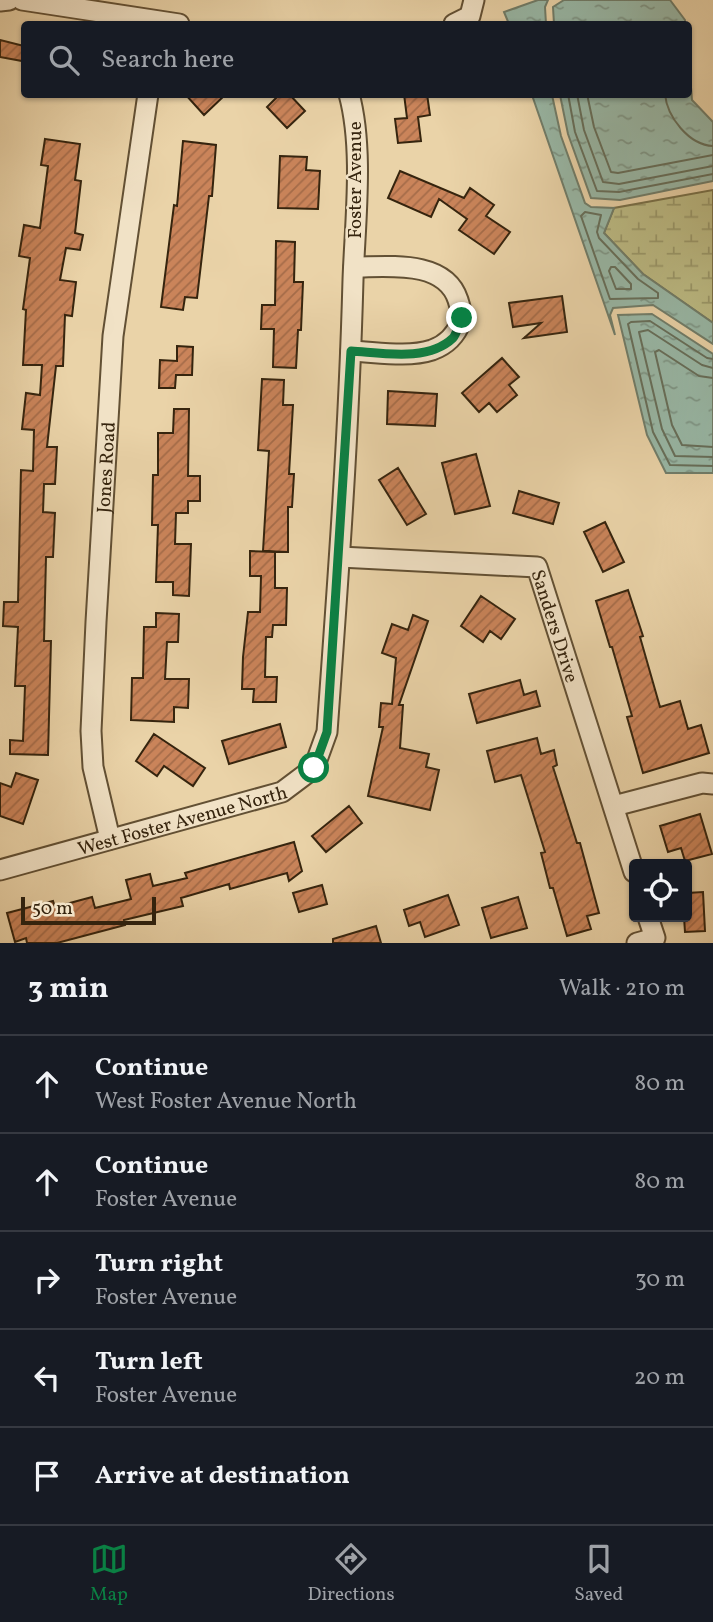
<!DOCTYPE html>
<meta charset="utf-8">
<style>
body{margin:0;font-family:Vollkorn,serif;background:#242831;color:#f1f3f6}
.controls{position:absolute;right:21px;bottom:21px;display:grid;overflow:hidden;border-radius:7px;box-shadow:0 2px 5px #0004}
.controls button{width:63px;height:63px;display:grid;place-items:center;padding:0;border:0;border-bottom:2px solid #363941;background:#171b24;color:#f1f3f6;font:35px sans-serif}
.scale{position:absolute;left:21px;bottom:18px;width:135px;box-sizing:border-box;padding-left:7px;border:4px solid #35240e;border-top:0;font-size:19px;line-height:24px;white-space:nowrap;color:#35240e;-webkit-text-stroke:5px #f1e2c6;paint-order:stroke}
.stop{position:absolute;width:21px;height:21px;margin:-16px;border:5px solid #0b8043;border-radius:50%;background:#fff}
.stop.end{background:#0b8043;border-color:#fff;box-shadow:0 2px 7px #0008}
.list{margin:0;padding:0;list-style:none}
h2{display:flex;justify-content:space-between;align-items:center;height:91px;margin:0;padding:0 28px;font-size:30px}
h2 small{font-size:23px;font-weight:400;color:#9ea1a6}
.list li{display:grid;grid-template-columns:46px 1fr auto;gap:21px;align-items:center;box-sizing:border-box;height:98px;padding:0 28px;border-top:2px solid #363941}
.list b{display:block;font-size:26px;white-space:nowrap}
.list p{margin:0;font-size:23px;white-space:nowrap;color:#9ea1a6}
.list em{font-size:23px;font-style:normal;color:#9ea1a6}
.icon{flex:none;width:38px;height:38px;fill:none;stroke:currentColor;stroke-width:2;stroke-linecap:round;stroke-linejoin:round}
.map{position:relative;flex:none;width:713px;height:943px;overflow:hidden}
.search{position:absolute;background:#171b24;box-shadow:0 2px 5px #0004;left:21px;right:21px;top:21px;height:77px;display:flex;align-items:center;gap:18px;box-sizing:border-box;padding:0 24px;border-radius:7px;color:#9ea1a6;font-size:26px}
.sheet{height:581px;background:#171b24}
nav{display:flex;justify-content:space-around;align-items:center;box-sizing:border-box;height:98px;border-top:2px solid #363941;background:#171b24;font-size:19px;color:#9ea1a6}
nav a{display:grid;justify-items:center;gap:4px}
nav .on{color:#0b8043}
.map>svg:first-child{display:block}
.wetland{fill:url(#wetland-marsh);stroke:#787049;stroke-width:2}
.water{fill:url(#water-ripples);stroke:#707d6a;stroke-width:2}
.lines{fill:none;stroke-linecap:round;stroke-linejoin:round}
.shore{stroke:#666e5a;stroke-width:2}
.building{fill:url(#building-hatch);stroke:#35240e;stroke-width:2}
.minor-casing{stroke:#625034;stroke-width:23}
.minor{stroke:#f1e2c6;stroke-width:19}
.route{stroke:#0b8043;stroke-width:9}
.labels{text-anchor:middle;stroke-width:5;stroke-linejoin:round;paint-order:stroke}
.street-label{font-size:19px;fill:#35240e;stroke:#f1e2c6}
</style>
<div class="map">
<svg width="713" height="943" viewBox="0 0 713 943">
<defs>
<pattern id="wetland-marsh" width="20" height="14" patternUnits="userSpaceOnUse" patternTransform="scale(1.75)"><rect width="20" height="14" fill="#bcbb84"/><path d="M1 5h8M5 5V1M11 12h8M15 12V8" fill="none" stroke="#9a986a"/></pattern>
<pattern id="water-ripples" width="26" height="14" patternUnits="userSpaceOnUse" patternTransform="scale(1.75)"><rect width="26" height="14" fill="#98b8a7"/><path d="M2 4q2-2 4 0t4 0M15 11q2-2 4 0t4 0" fill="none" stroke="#7d9586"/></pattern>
<pattern id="building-hatch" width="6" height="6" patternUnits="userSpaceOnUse" patternTransform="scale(1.75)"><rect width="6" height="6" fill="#ca845a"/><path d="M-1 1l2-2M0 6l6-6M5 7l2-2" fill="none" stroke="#a56c49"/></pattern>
</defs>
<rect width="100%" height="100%" fill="#ead3a8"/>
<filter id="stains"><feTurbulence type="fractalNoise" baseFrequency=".00286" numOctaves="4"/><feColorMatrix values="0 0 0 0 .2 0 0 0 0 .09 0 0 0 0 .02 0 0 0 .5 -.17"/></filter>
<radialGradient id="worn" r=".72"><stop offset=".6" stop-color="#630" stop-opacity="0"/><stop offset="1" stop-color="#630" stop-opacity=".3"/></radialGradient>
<!-- wetland -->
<path class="wetland" d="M713 190V323L643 274 604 233 614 208Z"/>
<!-- water -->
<path class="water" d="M538 0H548L545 7 546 24H509L504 12Z
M564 0H670L685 20V24H554L553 7Z
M689 62 692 100 713 122V181L620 200 591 198 568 134 560 95 688 94Z
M532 95H552L561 136 585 203 591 207 614 208 604 233 643 274 713 323V344L653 305 613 308 610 315 615 335Z
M652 314 713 354V473H666L647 435 618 315Z"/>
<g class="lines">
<!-- shore -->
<path class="shore" d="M568 94 575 132 597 191 619 192 713 174
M577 94 584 130 603 182 619 184 713 166
M587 94 594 127 611 172 618 173 713 155
M665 94C667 117 689 145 713 146
M585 212 601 215 597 232 599 238 638 279 658 293V298L610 299 581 216Z
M611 267H615L631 284V289H616L609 271Z
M713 359 707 358 650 321 631 322 628 324 653 432 670 465 713 466
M713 368 702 365 648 330 639 332 662 429 675 456 713 457
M713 378 699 376 659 350 655 352 672 425 682 445 713 447"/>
</g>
<!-- building -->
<path class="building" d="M0 40 24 46 22 61 0 57Z
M185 94H226L204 115Z
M280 94H289L305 111 287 128 267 107Z
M404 94H427L430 115 418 117 421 141 398 143 395 119 407 118Z
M45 139 80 144 75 180 81 181 75 233 83 235 80 250 66 248 60 280 76 282 72 316 65 315 63 366H56L47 447H57L55 484H44L43 512 55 513 53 557H46L44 641H51L48 755 10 754V740L23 741 25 686H15L18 627 3 626 4 602H18L21 470 33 471 34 430 22 429 26 393 40 395 42 365H23L26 310 23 309 30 258 19 256 24 225 40 228 48 166 41 165Z
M183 141 216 145 212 196H209L197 298 185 297 183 310 161 307 174 205 177 206Z
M280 156 307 157 306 170 320 171 318 209 278 208Z
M400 171 464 198 470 188 494 205 486 216 510 232 494 254 459 230 467 219 439 199 431 217 388 198Z
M276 241 295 242 294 282H303L301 330H298L296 368 273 367 274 329H261L262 305H275Z
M562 296 567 332 524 338 541 323 513 327 509 303Z
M177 346 193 347 192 375H176L175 388H159L160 360 177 361Z
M502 358 519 377 509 385 517 395 497 412 489 403 479 412 462 393Z
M262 379 284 380 283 405H293L289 474H294L292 507H288V552L263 551 269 451 258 450Z
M388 391 437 394 435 426 387 424Z
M174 409H189L188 476H200V501H188V513H176L175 544H191L189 596 173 595V582H156L158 525H152L153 475H158V433H173Z
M476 454 490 506 455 514 442 463Z
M398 468 426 514 407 525 379 480Z
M519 491 559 503 553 524 513 513Z
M605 522 624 562 603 572 584 532Z
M250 551 275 552V588H287L286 625H273L272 637H266L265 677H277L276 702H253L254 689H242L243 657 248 612H260L261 576H250Z
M628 590 643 636 640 637 660 707 680 701 688 729 701 725 709 753 643 773 627 717 632 716 612 647H610L596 601Z
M481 596 515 619 501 639 490 631 483 642 461 626Z
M156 613 179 614 178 642H167L165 679H189L188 708 174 707V722L131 720 132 678H143L144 627H156Z
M413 615 428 621 399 705H403L400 748 429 754 426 767 439 770 430 810 368 796 383 727H379L381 703 392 704 396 658 382 653 392 624 408 630Z
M520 680 524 695 536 691 540 706 477 723 469 694Z
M280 724 286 747 229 764 222 741Z
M154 734 205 768 193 786 164 766 157 776 136 761Z
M537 738 541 754 554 750 557 765 553 767 577 843H580L599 913 587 916 591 929 567 936 553 888H550L541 853 545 852 521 775 495 782 487 751Z
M16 773 38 780 23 824 0 816V783L11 787Z
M349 806 362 823 326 852 312 836Z
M700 814 712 854 685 861 681 848 668 852 660 826Z
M294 842 302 871 289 881 287 873 230 889 229 884 181 898 183 906 124 920 125 925 57 943H27L26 938 15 942 7 913 53 901 55 907 92 897 95 908 131 899 126 880 150 874 153 886 187 878 185 873Z
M322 885 327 904 299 912 293 893Z
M703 892 705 931 685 932 684 917H687V893Z
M448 895 459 925 425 937 420 922 409 926 404 910Z
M518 897 527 928 491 938 482 908Z
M376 926 381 943H333V939Z"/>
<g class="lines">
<!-- minor casing -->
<g class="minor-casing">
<g id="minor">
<path d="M22 0 179 24"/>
<path d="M0 1 9 0"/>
<path d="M454 24 470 16 474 0"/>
<path d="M351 351C377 352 407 358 432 350 446 345 456 335 461 321 463 315 460 307 458 300 445 259 387 267 354 267"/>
<path id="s1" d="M340 557 537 567 634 872"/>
<path d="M614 806 702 783 713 784"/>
<path id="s2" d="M110 839 93 767 91 731 96 622 113 336 148 94"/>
<path id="s3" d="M0 870 282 792 314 768 327 732C338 581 349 431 353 280 355 222 364 149 349 94"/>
<path d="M637 943 655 938 648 917"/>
</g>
</g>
<!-- minor -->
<use href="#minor" class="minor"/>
</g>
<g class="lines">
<!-- route -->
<path class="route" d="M314 768 327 732 351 351C383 353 428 362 453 338 457 333 459 324 462 318"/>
</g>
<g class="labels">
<!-- street labels -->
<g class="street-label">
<text transform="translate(354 180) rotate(-90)" y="7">Foster Avenue</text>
<text dy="7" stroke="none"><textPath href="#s2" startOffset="374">Jones Road</textPath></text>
<text dy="7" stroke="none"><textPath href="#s1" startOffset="259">Sanders Drive</textPath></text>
<text dy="7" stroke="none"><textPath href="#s3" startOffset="189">West Foster Avenue North</textPath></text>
</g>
</g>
<rect width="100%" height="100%" filter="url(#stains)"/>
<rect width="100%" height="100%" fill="url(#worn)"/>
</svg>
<div class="controls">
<button><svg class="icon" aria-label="locate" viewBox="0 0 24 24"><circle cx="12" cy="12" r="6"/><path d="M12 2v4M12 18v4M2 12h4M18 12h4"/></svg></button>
</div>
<div class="scale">50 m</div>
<div class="stop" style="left:314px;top:768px"></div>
<div class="stop end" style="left:462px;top:318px"></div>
<div class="search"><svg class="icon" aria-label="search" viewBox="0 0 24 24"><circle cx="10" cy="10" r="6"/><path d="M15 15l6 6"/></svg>Search here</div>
</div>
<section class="sheet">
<h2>3 min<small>Walk · 210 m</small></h2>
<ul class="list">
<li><svg class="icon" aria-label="ahead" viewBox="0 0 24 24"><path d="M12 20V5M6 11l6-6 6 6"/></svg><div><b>Continue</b><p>West Foster Avenue North</p></div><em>80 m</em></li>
<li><svg class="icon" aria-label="ahead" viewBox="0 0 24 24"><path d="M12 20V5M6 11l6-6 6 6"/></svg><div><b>Continue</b><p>Foster Avenue</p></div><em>80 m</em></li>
<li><svg class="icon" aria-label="right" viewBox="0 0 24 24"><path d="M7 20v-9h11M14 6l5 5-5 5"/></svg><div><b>Turn right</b><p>Foster Avenue</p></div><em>30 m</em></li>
<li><svg class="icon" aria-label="left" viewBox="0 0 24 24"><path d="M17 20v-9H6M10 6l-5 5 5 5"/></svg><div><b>Turn left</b><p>Foster Avenue</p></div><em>20 m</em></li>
<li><svg class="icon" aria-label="arrive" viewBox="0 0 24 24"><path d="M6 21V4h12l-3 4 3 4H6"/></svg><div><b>Arrive at destination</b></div></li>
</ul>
</section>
<nav>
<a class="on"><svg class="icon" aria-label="map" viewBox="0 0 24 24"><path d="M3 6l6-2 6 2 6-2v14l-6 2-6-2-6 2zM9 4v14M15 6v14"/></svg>Map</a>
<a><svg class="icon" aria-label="directions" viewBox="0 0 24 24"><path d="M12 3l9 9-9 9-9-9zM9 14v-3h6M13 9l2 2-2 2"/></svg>Directions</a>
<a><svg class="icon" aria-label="saved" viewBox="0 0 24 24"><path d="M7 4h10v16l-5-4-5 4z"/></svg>Saved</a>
</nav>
